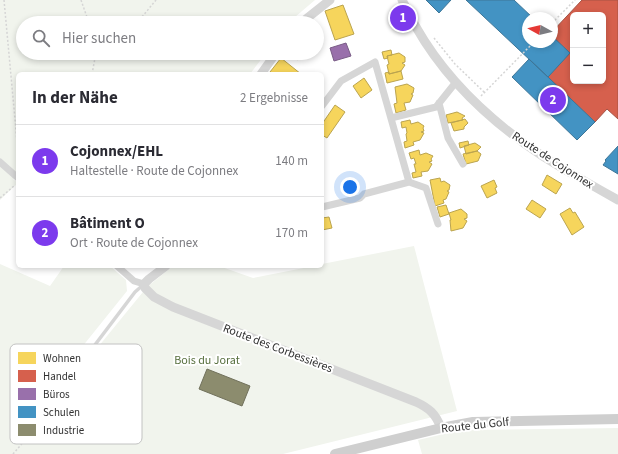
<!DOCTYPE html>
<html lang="de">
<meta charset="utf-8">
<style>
body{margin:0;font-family:"Source Sans 3",sans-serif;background:#f7f7f7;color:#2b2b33}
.controls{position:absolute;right:12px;top:12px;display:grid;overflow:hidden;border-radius:6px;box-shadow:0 2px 6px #0003}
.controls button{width:36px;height:36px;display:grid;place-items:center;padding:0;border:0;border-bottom:1px solid #e1e1e2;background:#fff;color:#2b2b33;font:20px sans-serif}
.compass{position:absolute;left:522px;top:12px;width:36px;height:36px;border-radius:50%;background:#fff;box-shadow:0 2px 6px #0003;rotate:278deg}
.you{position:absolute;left:350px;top:187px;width:14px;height:14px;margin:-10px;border:3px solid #fff;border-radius:50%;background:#1a73e8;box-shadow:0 0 0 6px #1a73e833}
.badge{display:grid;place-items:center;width:26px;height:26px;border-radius:50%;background:#7c3aed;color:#fff;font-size:13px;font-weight:700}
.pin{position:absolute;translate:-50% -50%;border:2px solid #fff;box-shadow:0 1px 4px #0006}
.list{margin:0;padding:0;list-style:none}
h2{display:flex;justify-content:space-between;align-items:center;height:52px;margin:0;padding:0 16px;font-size:17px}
h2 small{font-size:13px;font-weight:400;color:#7c7c81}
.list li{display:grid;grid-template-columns:26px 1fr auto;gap:12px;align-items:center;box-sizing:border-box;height:72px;padding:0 16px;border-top:1px solid #e1e1e2}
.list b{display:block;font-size:15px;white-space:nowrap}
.list p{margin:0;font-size:13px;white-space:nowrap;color:#7c7c81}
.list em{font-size:13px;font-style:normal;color:#7c7c81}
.icon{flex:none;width:22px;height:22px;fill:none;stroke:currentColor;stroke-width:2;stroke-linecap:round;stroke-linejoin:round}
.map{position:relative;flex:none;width:618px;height:454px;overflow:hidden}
.search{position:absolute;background:#fff;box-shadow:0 2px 6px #0003;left:16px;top:16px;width:308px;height:44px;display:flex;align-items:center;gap:10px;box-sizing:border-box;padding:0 14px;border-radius:22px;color:#7c7c81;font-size:15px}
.panel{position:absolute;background:#fff;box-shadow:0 2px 6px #0003;left:16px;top:72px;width:308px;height:196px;border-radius:6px}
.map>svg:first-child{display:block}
.green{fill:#f1f4ed}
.homes{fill:#f6d55c;stroke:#bba44f}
.shops{fill:#d6604d;stroke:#a55245;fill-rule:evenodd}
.offices{fill:#9970ab;stroke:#7a5d87}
.schools{fill:#4393c3;stroke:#3e7698}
.industry{fill:#8c8c6e;stroke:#71715c}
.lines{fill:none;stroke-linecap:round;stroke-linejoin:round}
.path{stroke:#d5d5d5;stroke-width:1.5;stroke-dasharray:2 2;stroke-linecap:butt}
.service{stroke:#d6d6d6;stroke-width:3.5}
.minor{stroke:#d6d6d6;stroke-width:7}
.tertiary{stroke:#d6d6d6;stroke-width:9}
.secondary{stroke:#cfcfcf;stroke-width:10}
.labels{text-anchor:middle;stroke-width:4;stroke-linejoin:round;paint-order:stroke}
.street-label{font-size:12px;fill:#323232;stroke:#fff}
.park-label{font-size:12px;fill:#576f3e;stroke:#fff}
.key{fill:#fff;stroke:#c2c2c2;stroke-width:1}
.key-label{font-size:11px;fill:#323232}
</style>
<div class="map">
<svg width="618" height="454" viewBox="0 0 618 454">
<rect width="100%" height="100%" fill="#fff"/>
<!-- green -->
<path class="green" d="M0 0H315L288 23H23V53H266L250 74H18V173L13 179 18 183 0 200Z
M414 246 457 411 283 454H0V264L50 286 64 266H110L126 280 127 291 74 357 85 363 147 287 173 266H219L253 278 314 266H322V264Z
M618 428V454H422L418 440 461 430Z"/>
<!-- homes -->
<path class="homes" d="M343 5 354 34 335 40 325 11Z
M391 50 392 55 387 56 388 58 384 59 382 52Z
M290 53H303L298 60Z
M399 53 405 57V62L402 63 405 65 401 71 389 74 387 65 389 64 387 56Z
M281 58 301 74H273L270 72Z
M401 71 403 79 387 83 385 73 389 72V74Z
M364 78 372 90 361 98 353 86Z
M407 84 414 88 413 93 411 94 413 95 410 102 404 103 406 110 396 113 394 104 397 103 395 87Z
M335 105 345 112 327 138 322 135V124Z
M457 112 465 116 462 118 463 120 448 123 446 115Z
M465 119 468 123 464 127V129L454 131 451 123Z
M410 120 411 124 418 122 424 126 423 128 424 131 421 132 424 133 420 140 413 142 414 145 405 148 404 142 407 141 406 134 407 133 406 127 402 128 401 122Z
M468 141 469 145 460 148 459 143Z
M475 143 481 147 477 151 466 154 464 146Z
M419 150 420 155 426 153 433 156 431 159 432 161 429 162 432 164 428 171 421 172 422 176 413 178 412 173 416 172 414 164H416L414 158 411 159 409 153Z
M477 151 481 154 478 161 466 164 463 154Z
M547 175 562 184 556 194 542 185Z
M440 178 441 182 444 181 450 185 449 190 447 191 449 192 446 199 443 200 444 203 435 206 430 180Z
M494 180 497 187 495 188 497 193 487 198 481 186Z
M532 200 546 209 540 218 526 209Z
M446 205 449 214 440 217 437 207Z
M570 208 573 213 575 212 584 227 572 235 560 214Z
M461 209 467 214V218L464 219 467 221 463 228 451 231 450 220H451L449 213Z
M329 217 332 228 322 230V218Z"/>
<!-- shops -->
<path class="shops" d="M582 0H618V119L607 109 595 122 548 77 570 53 552 36V32ZM573 15H603V81H573Z"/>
<!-- offices -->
<path class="offices" d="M346 43 351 56 334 61 330 48Z"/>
<!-- schools -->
<path class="schools" d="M426 0H451L439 13Z
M466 0H514L533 18H528V42H552V36L570 53 548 77Z
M529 59 595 122 577 140 512 77Z
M618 146V174L603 165 606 161 605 160Z"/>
<!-- industry -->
<path class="industry" d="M207 369 250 386 242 406 199 389Z"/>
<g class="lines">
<!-- path -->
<path class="path" d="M4 0 18 152
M81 0 89 23
M137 23 156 0
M552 23 575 0
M434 38 455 64 484 92
M92 74 96 53
M481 96 534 42
M0 198 15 185
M13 454 31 433 48 390 66 373"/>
<!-- service -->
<path class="service" d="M70 369 85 358 135 292 143 285"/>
<!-- minor -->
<path class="minor" d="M439 103 448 138 463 164
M322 106 341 81 375 62 409 182
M391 118 436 107 456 82
M0 162 18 178
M322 207 360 198 364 194 409 182 426 188 438 224
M117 266 134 281 144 284"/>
<!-- tertiary -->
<path class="tertiary" d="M402 0C407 9 411 18 416 27 446 80 494 124 544 157 568 172 593 186 618 200
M301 23 330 0
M261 74 276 53
M166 266 149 279 144 284 145 288 154 297 173 307 416 402C429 408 436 414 441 428"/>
<!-- secondary -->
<path class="secondary" d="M335 454 441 428 473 422 618 419"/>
</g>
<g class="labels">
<!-- street labels -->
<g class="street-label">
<text transform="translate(553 160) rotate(33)" y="4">Route de Cojonnex</text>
<text transform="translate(278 348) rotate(21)" y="4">Route des Corbessières</text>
<text transform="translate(475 425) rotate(-6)" y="4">Route du Golf</text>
</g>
<!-- park labels -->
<g class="park-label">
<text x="207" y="364">Bois du Jorat</text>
</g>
</g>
<!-- legend -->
<rect x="10" y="344" width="132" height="100" rx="6" class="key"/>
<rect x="18" y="352" width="18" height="12" fill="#f6d55c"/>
<rect x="18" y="370" width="18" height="12" fill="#d6604d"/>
<rect x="18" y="388" width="18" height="12" fill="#9970ab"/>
<rect x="18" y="406" width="18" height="12" fill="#4393c3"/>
<rect x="18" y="424" width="18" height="12" fill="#8c8c6e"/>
<g class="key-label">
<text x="43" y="362">Wohnen</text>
<text x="43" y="380">Handel</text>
<text x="43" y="398">Büros</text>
<text x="43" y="416">Schulen</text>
<text x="43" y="434">Industrie</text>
</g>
</svg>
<div class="controls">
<button>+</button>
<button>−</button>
</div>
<svg class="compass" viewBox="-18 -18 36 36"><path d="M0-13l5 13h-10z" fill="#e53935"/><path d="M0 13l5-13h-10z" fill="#7c7c81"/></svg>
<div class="you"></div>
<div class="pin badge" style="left:403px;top:18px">1</div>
<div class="pin badge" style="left:553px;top:100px">2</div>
<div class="search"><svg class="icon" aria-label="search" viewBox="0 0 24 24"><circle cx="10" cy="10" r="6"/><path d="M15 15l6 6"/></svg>Hier suchen</div>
<section class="panel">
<h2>In der Nähe<small>2 Ergebnisse</small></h2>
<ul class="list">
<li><span class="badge">1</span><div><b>Cojonnex/EHL</b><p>Haltestelle · Route de Cojonnex</p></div><em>140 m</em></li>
<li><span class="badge">2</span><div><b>Bâtiment O</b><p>Ort · Route de Cojonnex</p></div><em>170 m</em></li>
</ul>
</section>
</div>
